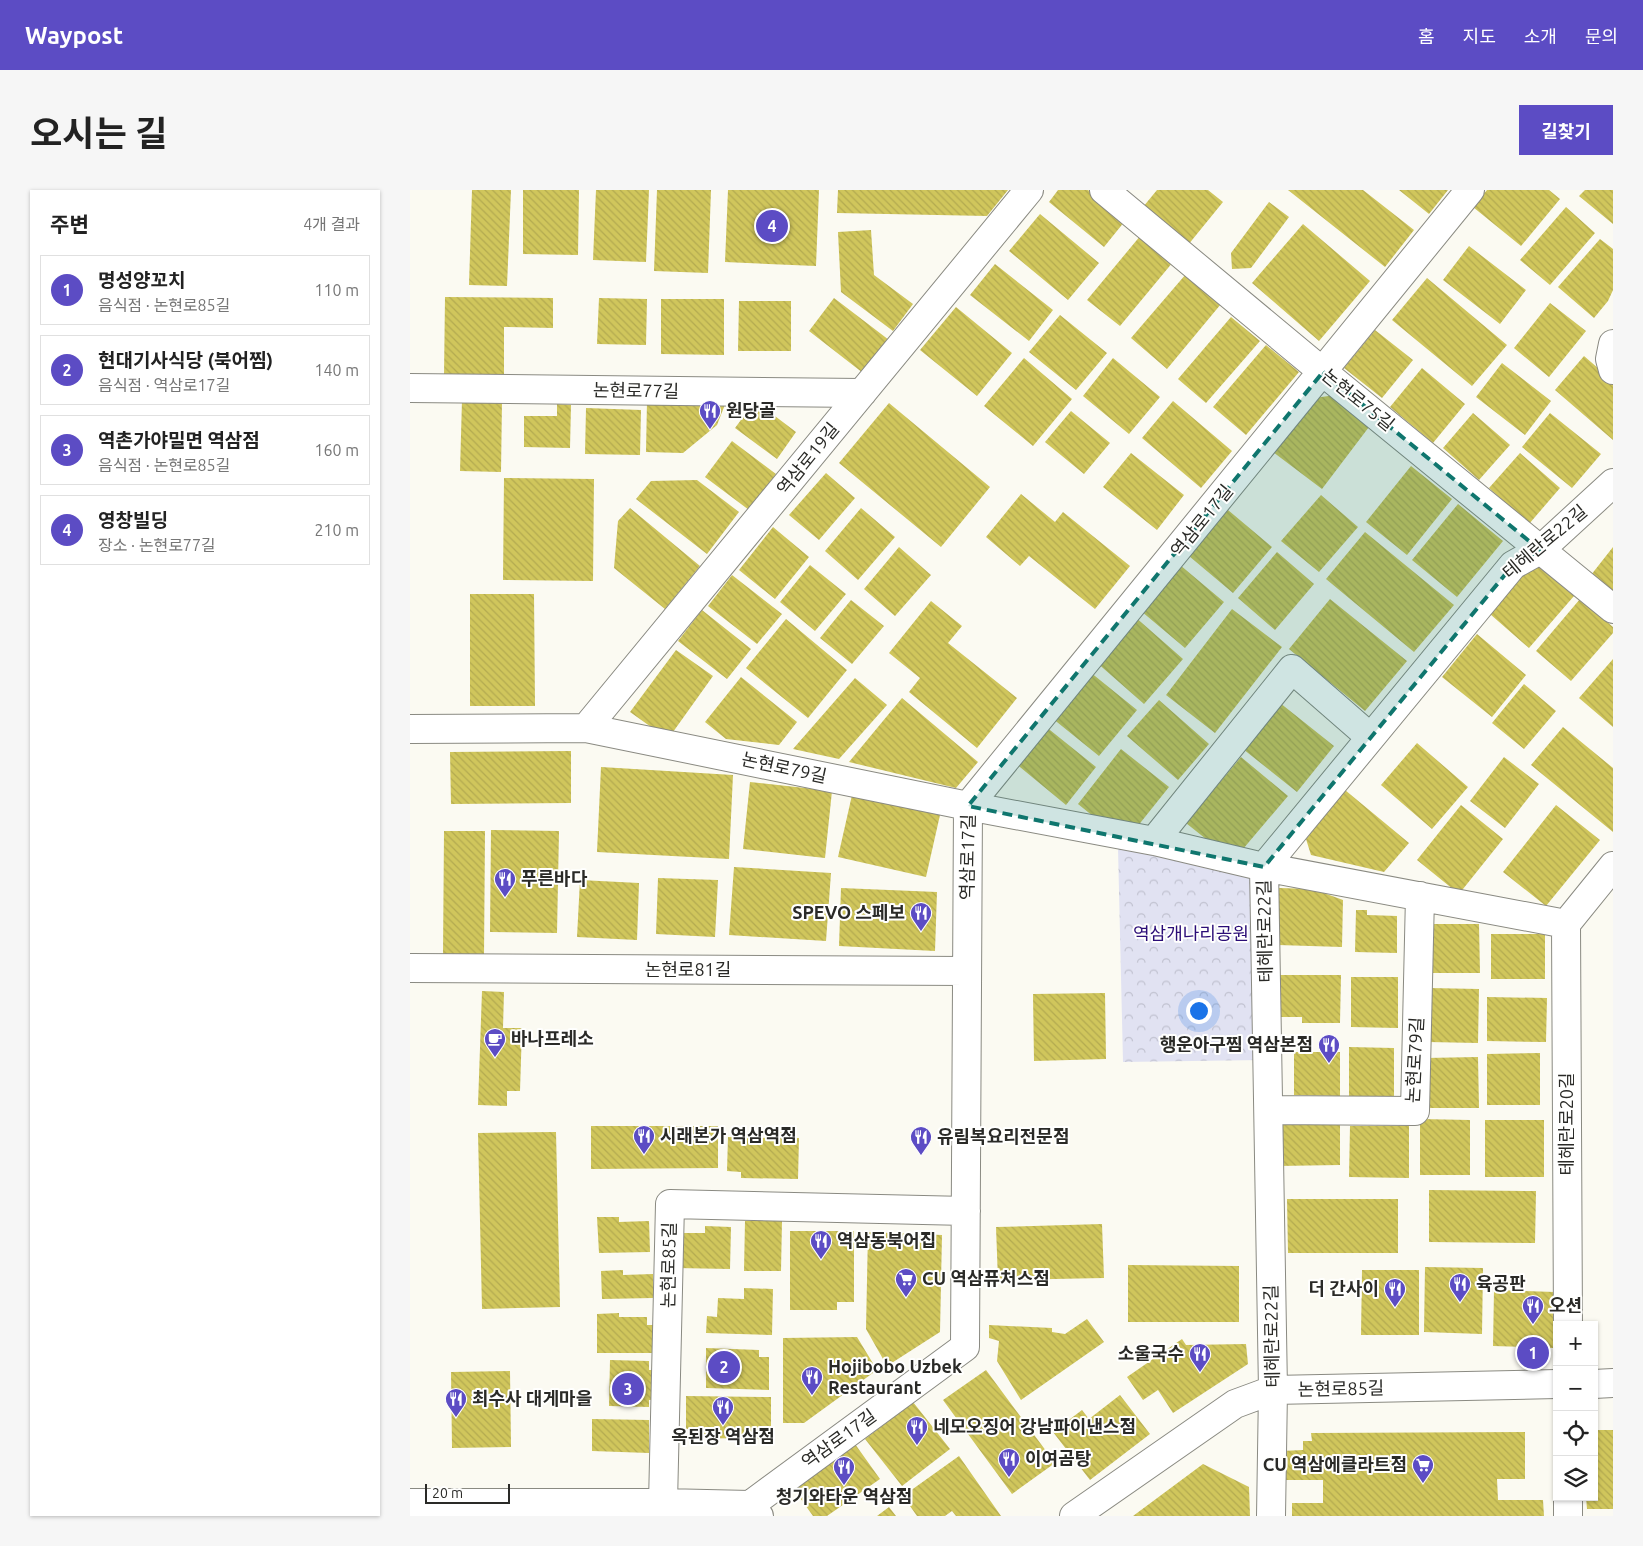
<!DOCTYPE html>
<html lang="ko">
<meta charset="utf-8">
<style>
body{margin:0;font-family:Ubuntu,"Noto Sans KR",sans-serif;background:#f6f6f6;color:#222}
.controls{position:absolute;right:15px;bottom:15px;display:grid;overflow:hidden;border-radius:0px;box-shadow:0 1px 4px #0004}
.controls button{width:45px;height:45px;display:grid;place-items:center;padding:0;border:0;border-bottom:1px solid #e0e0e0;background:#fff;color:#222;font:25px sans-serif}
.scale{position:absolute;left:15px;bottom:12px;width:85px;box-sizing:border-box;padding-left:5px;border:2px solid #2a2a27;border-top:0;font-size:14px;line-height:18px;white-space:nowrap;color:#2a2a27;-webkit-text-stroke:4px #fffffe;paint-order:stroke}
.you{position:absolute;left:788px;top:820px;width:18px;height:18px;margin:-12px;border:4px solid #fff;border-radius:50%;background:#1a73e8;box-shadow:0 0 0 8px #1a73e833}
.badge{display:grid;place-items:center;width:32px;height:32px;border-radius:50%;background:#5c4cc4;color:#fff;font-size:16px;font-weight:700}
.pin{position:absolute;translate:-50% -50%;border:2px solid #fff;box-shadow:0 1px 5px #0006}
.list{margin:0;padding:0;list-style:none}
h2{display:flex;justify-content:space-between;align-items:center;height:65px;margin:0;padding:0 20px;font-size:21px}
h2 small{font-size:16px;font-weight:400;color:#767676}
.list li{display:grid;grid-template-columns:32px 1fr auto;gap:15px;align-items:center;box-sizing:border-box;height:70px;margin:0 10px 10px;padding:0 10px;border:1px solid #e0e0e0;border-radius:0px}
.list b{display:block;font-size:19px;white-space:nowrap}
.list p{margin:0;font-size:16px;white-space:nowrap;color:#767676}
.list em{font-size:16px;font-style:normal;color:#767676}
.icon{flex:none;width:28px;height:28px;fill:none;stroke:currentColor;stroke-width:2;stroke-linecap:round;stroke-linejoin:round}
.map{position:relative;flex:none;width:1203px;height:1326px;overflow:hidden;border-radius:0px}
header{display:flex;align-items:center;gap:30px;box-sizing:border-box;height:70px;padding:0 25px;background:#5c4cc4;color:#fff}
header strong{font-size:24px}
nav{display:flex;gap:28px;margin-inline-start:auto;font-size:18px}
.intro{display:flex;align-items:center;justify-content:space-between;box-sizing:border-box;height:120px;padding:0 30px}
h1{margin:0;font-size:35px}
.button{padding:12px 22px;border-radius:0px;background:#5c4cc4;color:#fff;font-size:18px;font-weight:700}
main{display:flex;gap:30px;padding:0 30px}
aside{flex:1;background:#fff;border-radius:0px;box-shadow:0 1px 4px #0004}
.map>svg:first-child{display:block}
.forest{fill:url(#forest-crowns)}
.building{fill:url(#building-back-hatch)}
.lines{fill:none;stroke-linecap:round;stroke-linejoin:round}
.minor-casing{stroke:#8a8a82;stroke-width:30}
.minor{stroke:#fff;stroke-width:28}
.marked{fill:#0f766e;fill-opacity:0.2;stroke:#0f766e;stroke-width:4;stroke-dasharray:10 6;stroke-linejoin:round}
.labels{text-anchor:middle;stroke-width:4;stroke-linejoin:round;paint-order:stroke}
.street-label{font-size:18px;fill:#2a2a27;stroke:#fffffe}
.poi-label{font-size:18px;font-weight:bold;fill:#2a2a27;stroke:#fffffe;text-anchor:start}
.park-label{font-size:18px;fill:#2b0d77;stroke:#fffffe}
</style>
<header>
<strong>Waypost</strong>
<nav><a>홈</a><a>지도</a><a>소개</a><a>문의</a></nav>
</header>
<div class="intro"><h1>오시는 길</h1><a class="button">길찾기</a></div>
<main>
<aside>
<h2>주변<small>4개 결과</small></h2>
<ul class="list">
<li><span class="badge">1</span><div><b>명성양꼬치</b><p>음식점 · 논현로85길</p></div><em>110 m</em></li>
<li><span class="badge">2</span><div><b>현대기사식당 (북어찜)</b><p>음식점 · 역삼로17길</p></div><em>140 m</em></li>
<li><span class="badge">3</span><div><b>역촌가야밀면 역삼점</b><p>음식점 · 논현로85길</p></div><em>160 m</em></li>
<li><span class="badge">4</span><div><b>영창빌딩</b><p>장소 · 논현로77길</p></div><em>210 m</em></li>
</ul>
</aside>
<div class="map">
<svg width="1203" height="1326" viewBox="0 0 1203 1326">
<defs>
<pattern id="forest-crowns" width="20" height="18" patternUnits="userSpaceOnUse" patternTransform="scale(1.25)"><rect width="20" height="18" fill="#e1e2f2"/><path d="M2 6a3 3 0 1 1 6 0M12 15a3 3 0 1 1 6 0" fill="none" stroke="#c1c2d0"/></pattern>
<pattern id="building-back-hatch" width="6" height="6" patternUnits="userSpaceOnUse" patternTransform="scale(1.25)"><rect width="6" height="6" fill="#d0c65c"/><path d="M-1 5l2 2M0 0l6 6M5-1l2 2" fill="none" stroke="#b3aa50"/></pattern>
</defs>
<rect width="100%" height="100%" fill="#fbfaf2"/>
<!-- forest -->
<path class="forest" d="M708 658 853 683 852 870 713 872Z"/>
<!-- building -->
<path class="building" d="M62 0H101L97 96 59 95Z
M113 0H169L168 65 113 64Z
M186 0H239L236 72 183 70Z
M247 0H301L298 83 244 81Z
M318 0H409L406 76 315 72Z
M428 0H598L577 26 427 23Z
M648 0H678L715 31 694 57 639 12Z
M747 0H798L813 12 778 55 733 17Z
M878 0H953L1004 40 975 77Z
M989 0H1038L1019 24Z
M1077 0H1139L1150 9 1111 56 1063 17Z
M1175 0H1203V34L1169 6Z
M859 12 879 27 841 78 822 79 821 63Z
M1156 17 1185 43 1140 95 1110 70Z
M630 24 689 73 658 110 599 61Z
M893 34 960 91 909 151 842 93Z
M461 40 464 85 503 114 483 141 431 102 428 42Z
M731 45 763 72 710 136 677 110Z
M1190 49 1203 59V100L1198 111 1184 128 1148 97Z
M1059 56 1116 100 1090 134 1033 90Z
M585 74 643 120 619 151 560 105Z
M776 84 811 114 757 179 721 148Z
M1017 88 1097 155 1062 196 982 130Z
M35 107 143 108V138L94 137V187L34 186Z
M189 108 237 109 236 155 187 154Z
M424 108 479 150 453 183 399 141Z
M251 109H314V165L251 164Z
M329 111H381V161H328Z
M1140 113 1176 141 1139 187 1104 158Z
M546 117 602 163 567 206 510 160Z
M650 125 697 163 666 200 619 162Z
M821 127 850 151 796 213 768 189Z
M965 140 1003 170 972 208 934 178Z
M856 155 889 182 836 245 803 217Z
M1174 166 1203 191V250L1145 200Z
M614 168 662 209 623 256 574 216Z
M703 168 750 207 719 244 673 206Z
M1092 173 1141 211 1115 245 1066 207Z
M1012 178 1055 214 1023 253 980 217Z
M926 205 962 233 912 299 863 262 904 208Z
M52 210 92 211 91 282 50 281Z
M237 211 316 212 307 235 273 263 236 262Z
M345 211 386 242 367 269 325 238Z
M763 211 822 261 791 298 732 248Z
M479 213 580 297 531 357 429 273Z
M147 214 161 215 160 258 114 257V226H147Z
M176 218 231 220 230 265 175 264Z
M661 221 700 253 674 284 635 252Z
M1063 223 1100 255 1069 290 1033 258Z
M1140 223 1191 264 1162 298 1112 257Z
M322 251 366 284 339 320 295 287Z
M721 263 774 305 747 340 693 297Z
M1110 263 1150 298 1119 334 1079 298Z
M1001 276 1042 309 997 365 956 332Z
M416 283 445 308 409 350 379 325Z
M94 288 184 289 183 391 93 390Z
M287 290 329 322 297 364 226 309 241 291Z
M611 304 645 332 653 322 720 376 685 419 619 366 610 376 576 347Z
M911 305 948 337 909 382 871 351Z
M1048 314 1093 351 1047 407 1002 370Z
M220 318 290 376 255 419 204 378 208 331Z
M451 318 485 347 448 390 415 361Z
M818 320 862 357 823 403 779 366Z
M363 337 399 367 365 409 329 380Z
M955 342 1044 415 1004 462 916 389Z
M489 357 521 385 485 426 454 399Z
M1203 357V403L1181 385Z
M867 362 904 394 865 440 828 408Z
M1124 373 1164 406 1119 458 1080 424Z
M400 375 436 404 405 441 370 412Z
M770 375 814 412 775 458 731 421Z
M322 385 372 424 347 454 298 416Z
M60 404H124L125 516H60Z
M920 409 997 471 955 521 879 459Z
M1170 409 1203 437V443L1161 491 1126 461Z
M441 410 474 436 442 474 410 448Z
M521 411 552 436 538 453 607 508 567 558 499 502 510 488 479 463Z
M822 419 872 457 805 543 756 505Z
M292 420 341 459 317 489 268 451Z
M724 426 773 469 734 514 685 471Z
M376 429 437 480 398 528 336 478Z
M1067 444 1116 485 1082 527 1032 487Z
M266 460 303 486 258 549 220 522Z
M1203 469V537L1169 508Z
M680 482 727 520 689 566 642 528Z
M331 487 387 532 369 555 316 549 295 532Z
M445 488 477 515 429 569 383 559Z
M1114 494 1146 521 1114 559 1082 533Z
M492 508 568 572 546 598 439 572Z
M865 509 924 556 887 602 828 555Z
M749 510 799 554 768 590 717 546Z
M635 536 686 577 656 615 605 573Z
M1153 537 1203 578V642L1121 575Z
M1007 553 1058 597 1022 639 971 595Z
M711 559 759 597 727 637 694 635 668 614Z
M161 561V613L41 614 40 562Z
M831 567 878 606 833 659 806 657 776 633Z
M1094 567 1129 594 1095 638 1060 611Z
M191 577 323 585 319 669 187 662Z
M340 592 422 601 415 668 333 659Z
M935 600 999 653 974 682 901 665 896 649Z
M442 605 530 625 516 687 428 667Z
M1051 615 1093 649 1049 704 1007 670Z
M1146 615 1190 650 1136 716 1093 682Z
M81 640 149 641 147 743 80 742Z
M34 641H75L74 766 33 765Z
M324 677 421 683 416 751 319 745Z
M248 688 308 690 305 747 246 744Z
M170 690 229 693 227 750 167 747Z
M431 698 527 702 525 761 429 756Z
M869 698 903 699 933 710 932 757 868 755Z
M946 720H957V725L987 726V763L945 762Z
M1020 734H1069L1070 783H1021Z
M1081 744H1135V789H1081Z
M868 785H931L930 833H892V827H868Z
M941 787H988V838L941 837Z
M1019 798 1069 799 1068 853 1018 852Z
M72 801 94 802 93 838H112L110 901H97V916L68 915Z
M695 803 696 869 624 871 623 804Z
M1077 807 1137 808 1136 852 1077 851Z
M939 857 984 858V910H939Z
M884 862H930V906L884 905Z
M1130 863V915H1077V864Z
M1068 867 1069 918H1016L1015 868Z
M1010 929 1060 930V985H1010Z
M1075 930H1134V987H1075Z
M930 933V975L868 976 867 934Z
M181 936H308V978L181 979Z
M940 936H999V988L939 987Z
M146 942 150 1117 72 1119 68 943Z
M358 942 382 943V948H389L388 989 331 988V982L317 981 318 947 358 948Z
M1019 1000 1126 1001 1125 1053 1019 1052Z
M877 1009H988V1063H878Z
M187 1027H209V1032L239 1031 240 1062 189 1063Z
M335 1031H372L371 1081H334Z
M692 1034 694 1088 588 1090 586 1037Z
M295 1036 321 1037 320 1079 266 1078V1043H295Z
M380 1041H444V1112H427V1120H380Z
M458 1042 532 1045 530 1142 477 1176 456 1139Z
M718 1075 829 1076V1132H718Z
M1015 1077 1073 1078 1072 1144 1014 1142Z
M213 1080V1085L243 1084V1108L192 1109 191 1081Z
M952 1080H1009V1145H951Z
M334 1098 363 1099 362 1145 296 1143 297 1126 307 1127 308 1108 334 1109Z
M1084 1100 1145 1102 1144 1158 1083 1156Z
M209 1123V1127H237V1135H243V1163H187V1124Z
M677 1129 694 1152 611 1210 587 1171 589 1151 579 1148V1135L642 1138V1142L655 1144Z
M447 1147 467 1180 394 1233H373V1148Z
M772 1149 776 1155 836 1154 838 1174 763 1223 748 1200 733 1210 717 1187Z
M296 1158 349 1160V1167H359V1200L296 1198Z
M200 1170 239 1171V1180H247L246 1210H239V1217L199 1216Z
M576 1180 645 1273 602 1304 533 1210Z
M100 1181 101 1257 42 1258 41 1182Z
M710 1205 740 1244 680 1290 643 1242 672 1220 679 1229Z
M276 1206 361 1207V1249L294 1248V1239H276Z
M503 1212 540 1259 492 1296 455 1249Z
M182 1229 239 1230V1263L182 1261Z
M1184 1240H1203V1319H1177L1176 1307H1184Z
M1115 1242V1289H1087L1088 1310H1133L1134 1326H882V1313H913V1290H871V1261L893 1260V1251H902L901 1243Z
M445 1254 470 1289 417 1326H403L383 1298Z
M549 1266 591 1326H546L542 1321 535 1326H507L493 1306Z
M793 1274 839 1297 840 1326H723Z
M479 1317 486 1326H467Z"/>
<g class="lines">
<!-- minor casing -->
<g class="minor-casing">
<path id="minor" d="M694 0 913 182 1203 419
M1203 154 1200 169 1203 180
M0 198 452 203
M176 538 619 0
M0 539 176 538 558 616 744 651 854 677 1156 734
M744 651 882 479 960 547
M1156 734 1158 1135
M1156 734 1203 676
M0 778 556 781
M859 920 1005 921 1010 706
M1184 1194 1203 1193
M0 1313H253L340 1315 349 1326
M253 1313 260 1014 556 1021
M340 1315 555 1157 558 616 1060 0
M664 1326 825 1214 863 1200 1147 1194
M861 1326 863 1200 854 677 1103 375 1130 360 1203 293
M1158 1326V1307"/>
</g>
<!-- minor -->
<use href="#minor" class="minor"/>
</g>
<!-- marked area -->
<path class="marked" d="M913 182 1130 360 1103 375 854 677 558 616Z"/>
<!-- icons -->
<defs>
<g id="restaurant-pin" transform="scale(1.125)"><path d="M0 17L-7.5 6A9.5 9.5 0 1 1 7.5 6Z" fill="#5c4cc4" stroke="#fffffe"/><path d="M-5-6h1v4h1v-4h1v4h1v-4h1v5L-1.5 .5V6h-2V.5L-5-1ZM5-6V6H3V1.5H1.5Q1.5-4 5-6Z" fill="#fff"/></g>
<g id="cafe-pin" transform="scale(1.125)"><path d="M0 17L-7.5 6A9.5 9.5 0 1 1 7.5 6Z" fill="#5c4cc4" stroke="#fffffe"/><path d="M-5.5-4.5H6V0H3Q3 3.5 0 3.5H-2.5Q-5.5 3.5-5.5 0ZM3-3.2v2h1.7v-2ZM-6 4.5H4V6H-6Z" fill="#fff"/></g>
<g id="supermarket-pin" transform="scale(1.125)"><path d="M0 17L-7.5 6A9.5 9.5 0 1 1 7.5 6Z" fill="#5c4cc4" stroke="#fffffe"/><path d="M-6-5.5h2.5l.6 2H6L4.5 2H-2.5L-4.4-4H-6ZM-1.5 3.2a1.3 1.3 0 1 0 .1 0ZM3 3.2a1.3 1.3 0 1 0 .1 0Z" fill="#fff"/></g>
</defs>
<g fill-rule="evenodd">
<use href="#restaurant-pin" x="300" y="221"/>
<use href="#restaurant-pin" x="95" y="689"/>
<use href="#restaurant-pin" x="511" y="723"/>
<use href="#cafe-pin" x="85" y="849"/>
<use href="#restaurant-pin" x="919" y="855"/>
<use href="#restaurant-pin" x="234" y="946"/>
<use href="#restaurant-pin" x="511" y="947"/>
<use href="#restaurant-pin" x="411" y="1051"/>
<use href="#supermarket-pin" x="496" y="1089"/>
<use href="#restaurant-pin" x="1050" y="1094"/>
<use href="#restaurant-pin" x="985" y="1099"/>
<use href="#restaurant-pin" x="1123" y="1116"/>
<use href="#restaurant-pin" x="790" y="1164"/>
<use href="#restaurant-pin" x="402" y="1187"/>
<use href="#restaurant-pin" x="46" y="1209"/>
<use href="#restaurant-pin" x="313" y="1217"/>
<use href="#restaurant-pin" x="507" y="1237"/>
<use href="#restaurant-pin" x="599" y="1269"/>
<use href="#supermarket-pin" x="1013" y="1275"/>
<use href="#restaurant-pin" x="434" y="1277"/>
</g>
<g class="labels">
<!-- street labels -->
<g class="street-label">
<text transform="translate(226 201) rotate(1)" y="6">논현로77길</text>
<text transform="translate(948 210) rotate(39)" y="6">논현로75길</text>
<text transform="translate(398 269) rotate(-51)" y="6">역삼로19길</text>
<text transform="translate(792 331) rotate(-51)" y="6">역삼로17길</text>
<text transform="translate(1135 352) rotate(-40)" y="6">테헤란로22길</text>
<text transform="translate(374 578) rotate(12)" y="6">논현로79길</text>
<text transform="translate(558 667) rotate(-89)" y="6">역삼로17길</text>
<text transform="translate(855 741) rotate(-91)" y="6">테헤란로22길</text>
<text x="278" y="786">논현로81길</text>
<text transform="translate(1005 870) rotate(-87)" y="6">논현로79길</text>
<text transform="translate(1157 934) rotate(-90)" y="6">테헤란로20길</text>
<text transform="translate(259 1075) rotate(-89)" y="6">논현로85길</text>
<text transform="translate(862 1146) rotate(-91)" y="6">테헤란로22길</text>
<text transform="translate(931 1199) rotate(-1)" y="6">논현로85길</text>
<text transform="translate(429 1249) rotate(-36)" y="6">역삼로17길</text>
</g>
<!-- poi labels -->
<g class="poi-label">
<text x="316" y="227">원당골</text>
<text x="111" y="695">푸른바다</text>
<text x="495" y="729" text-anchor="end">SPEVO 스페보</text>
<text x="101" y="855">바나프레소</text>
<text x="903" y="861" text-anchor="end">행운아구찜 역삼본점</text>
<text x="250" y="952">시래본가 역삼역점</text>
<text x="527" y="953">유림복요리전문점</text>
<text x="427" y="1057">역삼동북어집</text>
<text x="512" y="1095">CU 역삼퓨처스점</text>
<text x="1066" y="1100">육공판</text>
<text x="969" y="1105" text-anchor="end">더 간사이</text>
<text x="1139" y="1122">오션</text>
<text x="774" y="1170" text-anchor="end">소울국수</text>
<text x="418" y="1183">Hojibobo Uzbek<tspan x="418" dy="21">Restaurant</tspan></text>
<text x="62" y="1215">최수사 대게마을</text>
<text x="523" y="1243">네모오징어 강남파이낸스점</text>
<text x="313" y="1253" text-anchor="middle">옥된장 역삼점</text>
<text x="615" y="1275">이여곰탕</text>
<text x="997" y="1281" text-anchor="end">CU 역삼에클라트점</text>
<text x="434" y="1313" text-anchor="middle">청기와타운 역삼점</text>
</g>
<!-- park labels -->
<g class="park-label">
<text x="781" y="750">역삼개나리공원</text>
</g>
</g>
</svg>
<div class="controls">
<button>+</button>
<button>−</button>
<button><svg class="icon" aria-label="locate" viewBox="0 0 24 24"><circle cx="12" cy="12" r="6"/><path d="M12 2v4M12 18v4M2 12h4M18 12h4"/></svg></button>
<button><svg class="icon" aria-label="layers" viewBox="0 0 24 24"><path d="M12 4l9 5-9 5-9-5zM3 14l9 5 9-5"/></svg></button>
</div>
<div class="scale">20 m</div>
<div class="you"></div>
<div class="pin badge" style="left:1123px;top:1163px">1</div>
<div class="pin badge" style="left:314px;top:1177px">2</div>
<div class="pin badge" style="left:218px;top:1199px">3</div>
<div class="pin badge" style="left:362px;top:36px">4</div>
</div>
</main>
